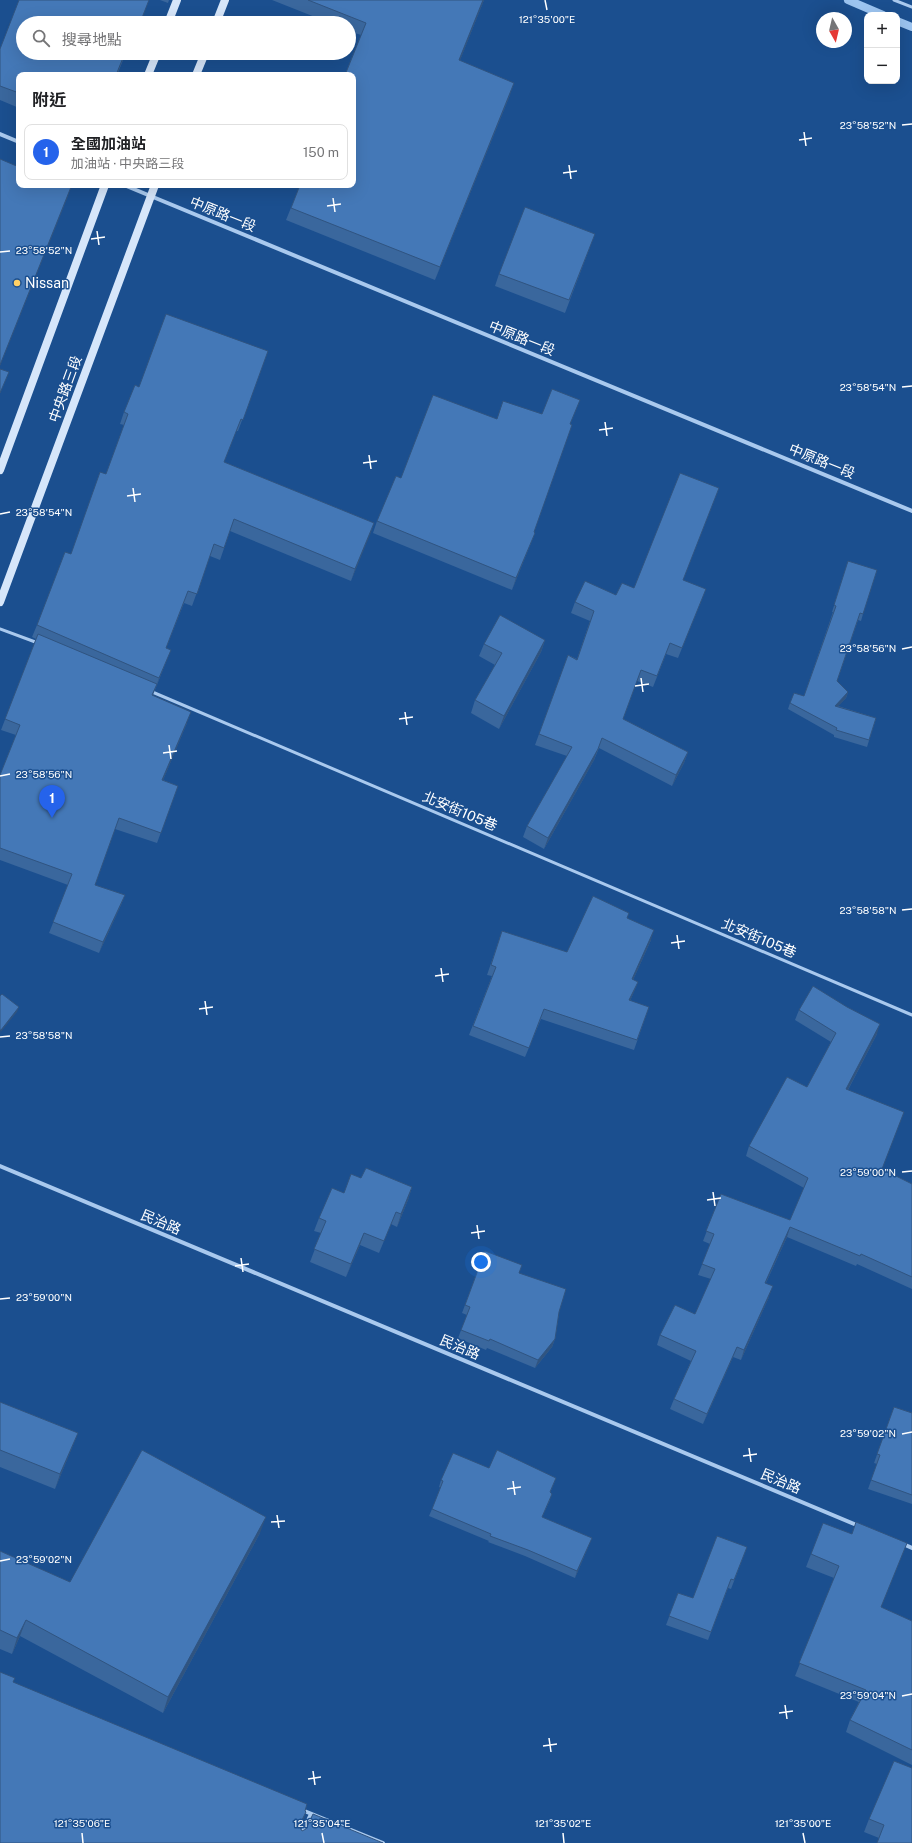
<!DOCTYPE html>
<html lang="zh-TW">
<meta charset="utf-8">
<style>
body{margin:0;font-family:"Public Sans","Noto Sans TC",sans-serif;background:#f2f2f2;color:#202124}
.controls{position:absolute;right:12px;top:12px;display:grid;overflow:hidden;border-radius:8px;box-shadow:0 4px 16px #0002}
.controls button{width:36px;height:36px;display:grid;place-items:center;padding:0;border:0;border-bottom:1px solid #e0e0e0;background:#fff;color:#202124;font:20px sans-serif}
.compass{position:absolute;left:816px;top:12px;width:36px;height:36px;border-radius:50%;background:#fff;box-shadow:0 4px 16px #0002;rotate:172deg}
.you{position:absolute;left:481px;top:1262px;width:14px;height:14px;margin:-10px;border:3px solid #fff;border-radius:50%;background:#1a73e8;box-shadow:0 0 0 6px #1a73e833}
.badge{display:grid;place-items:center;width:26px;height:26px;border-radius:50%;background:#2563eb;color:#fff;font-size:13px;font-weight:700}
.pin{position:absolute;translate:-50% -33px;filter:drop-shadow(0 1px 2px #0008)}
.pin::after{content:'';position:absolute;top:21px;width:14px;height:12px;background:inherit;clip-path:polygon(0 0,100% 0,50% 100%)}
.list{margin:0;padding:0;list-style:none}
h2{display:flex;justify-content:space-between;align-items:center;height:52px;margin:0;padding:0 16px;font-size:17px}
h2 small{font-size:13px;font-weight:400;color:#757577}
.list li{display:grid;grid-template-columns:26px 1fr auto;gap:12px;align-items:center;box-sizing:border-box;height:56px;margin:0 8px 8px;padding:0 8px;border:1px solid #e0e0e0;border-radius:8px}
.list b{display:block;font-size:15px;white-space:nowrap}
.list p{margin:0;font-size:13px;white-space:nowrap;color:#757577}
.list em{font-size:13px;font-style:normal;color:#757577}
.icon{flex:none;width:22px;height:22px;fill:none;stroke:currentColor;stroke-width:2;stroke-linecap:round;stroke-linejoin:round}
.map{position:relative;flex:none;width:912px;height:1843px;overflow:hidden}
.search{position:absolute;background:#fff;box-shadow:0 4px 16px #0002;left:16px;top:16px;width:340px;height:44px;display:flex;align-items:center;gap:10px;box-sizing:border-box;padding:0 14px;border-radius:22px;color:#757577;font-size:15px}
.panel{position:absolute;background:#fff;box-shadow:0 4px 16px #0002;left:16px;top:72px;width:340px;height:116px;border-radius:8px}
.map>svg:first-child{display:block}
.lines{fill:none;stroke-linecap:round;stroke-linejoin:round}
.stream{stroke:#9cc4f0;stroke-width:8}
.lane{stroke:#a9c9ee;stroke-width:3}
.street{stroke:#a9c9ee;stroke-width:4}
.secondary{stroke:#d6e6fa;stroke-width:8}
.wall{fill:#3a679d}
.shaded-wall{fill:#305480}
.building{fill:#4478b7;stroke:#305480}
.ticks{fill:none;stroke:#fff;stroke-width:1.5}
.poi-dot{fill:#ffd166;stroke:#1b4f8f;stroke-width:1.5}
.labels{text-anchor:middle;stroke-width:3;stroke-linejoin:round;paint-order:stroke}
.street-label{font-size:14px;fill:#fff;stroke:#1b4f8f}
.poi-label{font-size:14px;fill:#fff;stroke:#1b4f8f;text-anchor:start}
.ticks-label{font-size:10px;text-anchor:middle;fill:#fff;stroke:#1b4f8f;stroke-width:3;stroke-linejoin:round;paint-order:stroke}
</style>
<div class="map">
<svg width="912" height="1843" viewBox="0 0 912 1843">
<rect width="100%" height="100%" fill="#1b4f8f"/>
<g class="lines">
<!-- stream -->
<path class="stream" d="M848 0 883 15
M897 21 912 27"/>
<!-- lane -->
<path class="lane" d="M894 0 912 7
M0 629 38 643
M150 691 912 1015"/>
<!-- street -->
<path class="street" d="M0 134 19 142
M124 185 912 511
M0 1166 859 1526
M903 1544 912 1548
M302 1810 383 1843
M297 1843 311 1814"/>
<!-- secondary -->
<path class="secondary" d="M168 23 177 0
M216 23 225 0
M148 75 157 53
M196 75 205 53
M0 470 105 185
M0 602 155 185"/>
</g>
<!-- wall -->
<path class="wall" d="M160 0H169L168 3Z
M272 0H484L460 60 510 95 435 280 286 220 361 35 349 31V23H330Z
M0 49 23 53H126L117 75H19V108L0 100Z
M590 247 565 313 495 286 499 274Z
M268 351 238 431H236L224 462 374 523 351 581 230 531 220 560 210 556 192 606 184 603 166 648V662L153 695 187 723 163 780 178 786 157 843 115 829 95 885 125 895 121 905 99 953 49 933 68 885 0 860V775L16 735 1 730 36 639 32 637 37 625 71 554 106 474 124 425 120 424 124 412 139 387Z
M497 419 571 424 534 532 535 533 512 590 373 533 377 521 401 478Z
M719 488 683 580 702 599 678 658 666 654 653 687 637 681 623 719 688 752 684 763 672 786 599 748 594 760 544 849 523 837 527 826 567 756 535 745 568 655 577 659 590 621 571 613 575 602 616 595 634 588Z
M846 568 863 614 861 621 858 620 837 681 848 692 846 698 838 706 876 718 867 747 834 737V735L788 709 790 703 804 696 833 612H832Z
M545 640 541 652 499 729 471 713 475 700 495 665 479 656 484 644Z
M629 913 627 918 651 940 633 980 638 982 630 1001 649 1007 634 1050 541 1019 525 1057 469 1035 492 976 487 975 502 931 567 952Z
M799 1010 877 1034 848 1090 882 1169 912 1184V1289L857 1264 856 1266 787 1237 766 1283 769 1297 741 1360 733 1357 703 1424 670 1409 674 1399 691 1361 657 1345 660 1335 695 1314 711 1279 698 1275 710 1244 703 1241 721 1194 790 1220 804 1188 746 1156 749 1146 807 1087 831 1042 795 1020Z
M361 1178 412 1187 408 1200 397 1227 391 1224 379 1253 360 1245 346 1277 310 1262 321 1233 314 1231 319 1218 344 1193Z
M485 1251 519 1273 559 1312 555 1339 552 1347 535 1368 487 1348 486 1350 458 1338 467 1315 462 1313Z
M0 1402 78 1433 55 1489 0 1467Z
M894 1407 912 1413V1504L868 1489 877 1464 874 1463Z
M489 1468 556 1478 550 1493V1500L542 1517 592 1538 575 1578 525 1556 488 1542 489 1541 429 1516 441 1488 439 1487 441 1480Z
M260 1533 163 1713 20 1636 12 1654 0 1649V1551L70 1582Z
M747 1547 731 1589 728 1588 708 1640 666 1625 678 1593 693 1598Z
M811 1554 902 1555 881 1607 912 1621V1765L846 1732 850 1720 859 1702 795 1676 834 1578 806 1567Z
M912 1768 879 1838 864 1832 869 1819Z"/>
<!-- shaded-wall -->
<path class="shaded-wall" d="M483 0H484L455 73 459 60Z
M514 83 510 95 435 280 440 267Z
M71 187 67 199 0 366V365Z
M374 523 370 535 351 581 355 569Z
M535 533 530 545 512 590 516 578Z
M545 640 541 652 499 729 504 716Z
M171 650 166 662 155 689 159 678Z
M848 692 846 698 833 712 835 706Z
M191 712 187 723 159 790 162 780Z
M598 749 594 760 544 849 548 838Z
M688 752 684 763 672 786 676 775Z
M125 895 121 905 99 953 103 942Z
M654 930 651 940 629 989 632 979Z
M638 982 634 992 626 1010 629 1000Z
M19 1007 17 1012 0 1033 1 1030Z
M880 1024 877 1034 843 1099 846 1089Z
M412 1187 408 1200 397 1227 401 1214Z
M790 1227 787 1237 761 1293 765 1283Z
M364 1233 360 1245 346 1277 351 1264Z
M773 1286 769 1297 741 1360 744 1350Z
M555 1339 552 1347 535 1368 538 1360Z
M737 1347 733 1357 703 1424 707 1414Z
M78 1433 72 1448 55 1489 60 1474Z
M266 1517 260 1533 163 1713 168 1697Z
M592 1538 589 1545 575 1578 577 1571Z
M26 1620 20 1636 12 1654 17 1638Z
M306 1812 301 1827 294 1842 299 1826Z"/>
<!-- building -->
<path class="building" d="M19 0H149L140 23H23V53H125L116 75H19V93L0 86V49Z
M308 0H483L459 60 514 83 440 267 291 208 300 185H353V75H345L366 23Z
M0 159 19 167V185H65L71 187 0 365Z
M525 207 595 234 569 300 499 274Z
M166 314 268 351 243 420 241 419 224 462 374 523 355 569 234 519 224 548 214 544 197 594 188 591 166 648 171 650 159 678 37 625 65 552 71 554 100 472 106 474 128 414 124 412 135 385 139 387Z
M0 369 9 372 0 393Z
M552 389 580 400 570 424 572 425 534 532 535 533 516 578 377 521 396 476 401 478 433 395 497 419 503 401 542 414Z
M680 473 719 488 683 580 706 589 682 648 670 643 657 676 641 670 623 719 688 752 676 775 602 738 598 749 548 838 527 826 572 747 539 734 568 655 577 660 594 611 575 602 585 581 616 595 622 583 634 588Z
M848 561 877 570 863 614 860 613 837 681 848 692 835 706 876 718 869 740 836 730 837 728 790 703 794 693 804 696 836 606 834 605Z
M500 615 545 640 504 716 475 700 502 653 484 644Z
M38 634 157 684 152 695 191 712 162 780 178 786 161 833 119 818 95 885 125 895 103 942 53 922 72 874 0 848V775L20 725 5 719Z
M593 896 629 913 627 918 654 930 632 979 638 982 629 1000 649 1007 637 1040 544 1009 529 1048 473 1026 496 967 491 965 502 931 567 952Z
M813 986 847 1007 880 1024 846 1089 904 1112 882 1169 912 1184V1277L861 1254 860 1256 790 1227 765 1283 773 1286 744 1350 737 1347 707 1414 674 1399 696 1351 660 1335 675 1305 695 1314 715 1269 702 1264 714 1234 706 1231 721 1194 790 1220 808 1178 749 1146 787 1077 807 1087 836 1033 799 1010Z
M2 994 19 1007 1 1030H0V996Z
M366 1168 412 1187 401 1214 396 1212 384 1241 364 1233 351 1264 314 1249 326 1221 319 1218 332 1188 344 1193 351 1174 361 1178Z
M485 1251 522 1265 519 1273 566 1289 559 1312 555 1339 538 1360 490 1339 489 1341 461 1330 470 1307 465 1305Z
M0 1402 78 1433 60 1474 0 1450Z
M894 1407 912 1413V1495L871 1480 880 1455 877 1454Z
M142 1450 266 1517 168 1697 26 1620 17 1638 0 1630V1551L70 1582Z
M497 1450 556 1478 550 1492 552 1494 542 1517 592 1538 577 1571 528 1550 490 1536 491 1534 432 1509 443 1481 441 1480 453 1453 489 1468Z
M856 1522 907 1543 881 1607 912 1621V1750L850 1720 866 1690 799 1663 839 1566 811 1554 823 1523 852 1534Z
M717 1536 747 1547 734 1580 731 1579 711 1632 669 1616 678 1593 693 1598Z
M0 1672 15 1678 13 1682 307 1804 305 1811 306 1812 299 1826 302 1831 306 1829 313 1814 383 1843H0Z
M894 1761 912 1768V1843H877L884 1825 869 1819Z"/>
<!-- ticks -->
<path class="ticks" d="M545 0 547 10M902 125 912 124M804 132 806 146M799 140 812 138M569 165 571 179M563 173 577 171M333 198 335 212M327 206 341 204M97 231 99 245M91 239 105 237M0 252 10 251M902 387 912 386M605 422 607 436M599 430 613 428M369 455 371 469M363 463 377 461M133 488 135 502M127 496 141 494M0 514 10 512M902 649 912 647M641 678 643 692M635 686 649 684M405 712 407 725M399 719 413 717M169 745 171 759M163 753 177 751M0 776 10 774M902 910 912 909M677 935 679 949M671 943 685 941M441 968 443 982M435 976 449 974M205 1001 207 1015M199 1009 213 1007M0 1037 10 1036M902 1172 912 1171M713 1192 715 1206M707 1200 721 1198M477 1225 479 1239M471 1233 485 1231M241 1258 243 1272M235 1266 249 1264M0 1299 10 1298M902 1434 912 1432M749 1448 751 1462M743 1456 757 1454M513 1481 515 1495M507 1489 521 1487M277 1515 279 1528M271 1522 285 1521M0 1561 10 1559M902 1696 912 1694M785 1705 787 1719M779 1713 793 1711M549 1738 551 1752M543 1746 557 1744M313 1771 315 1785M308 1779 321 1777M82 1833 83 1843M322 1833 324 1843M563 1833 564 1843M803 1833 805 1843"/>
<!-- markers -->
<circle class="poi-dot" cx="17" cy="283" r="4"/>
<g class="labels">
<!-- street labels -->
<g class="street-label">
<text transform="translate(223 214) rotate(22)" y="5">中原路一段</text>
<text transform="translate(522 338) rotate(22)" y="5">中原路一段</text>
<text transform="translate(65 389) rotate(-70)" y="5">中央路三段</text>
<text transform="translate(822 461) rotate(22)" y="5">中原路一段</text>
<text transform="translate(460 811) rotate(23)" y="5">北安街105巷</text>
<text transform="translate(759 938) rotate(23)" y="5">北安街105巷</text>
<text transform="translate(161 1222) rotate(23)" y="5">民治路</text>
<text transform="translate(460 1347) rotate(23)" y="5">民治路</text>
<text transform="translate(781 1481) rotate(23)" y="5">民治路</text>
</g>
<!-- poi labels -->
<g class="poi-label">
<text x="25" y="288">Nissan</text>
</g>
</g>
<g class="ticks-label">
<text x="547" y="23">121°35'00"E</text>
<text x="868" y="129">23°58'52"N</text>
<text x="44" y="254">23°58'52"N</text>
<text x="868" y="391">23°58'54"N</text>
<text x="44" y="516">23°58'54"N</text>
<text x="868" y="652">23°58'56"N</text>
<text x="44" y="778">23°58'56"N</text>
<text x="868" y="914">23°58'58"N</text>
<text x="44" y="1039">23°58'58"N</text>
<text x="868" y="1176">23°59'00"N</text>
<text x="44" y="1301">23°59'00"N</text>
<text x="868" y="1437">23°59'02"N</text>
<text x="44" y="1563">23°59'02"N</text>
<text x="868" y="1699">23°59'04"N</text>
<text x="82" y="1827">121°35'06"E</text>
<text x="322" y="1827">121°35'04"E</text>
<text x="563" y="1827">121°35'02"E</text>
<text x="803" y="1827">121°35'00"E</text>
</g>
</svg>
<div class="controls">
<button>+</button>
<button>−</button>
</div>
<svg class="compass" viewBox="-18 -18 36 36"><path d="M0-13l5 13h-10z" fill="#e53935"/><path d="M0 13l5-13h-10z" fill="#757577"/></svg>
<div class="you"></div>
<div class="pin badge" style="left:52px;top:818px">1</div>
<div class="search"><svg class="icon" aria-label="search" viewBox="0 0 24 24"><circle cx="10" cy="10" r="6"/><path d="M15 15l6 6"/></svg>搜尋地點</div>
<section class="panel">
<h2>附近<small></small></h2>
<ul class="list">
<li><span class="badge">1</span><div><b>全國加油站</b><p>加油站 · 中央路三段</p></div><em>150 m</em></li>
</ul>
</section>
</div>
